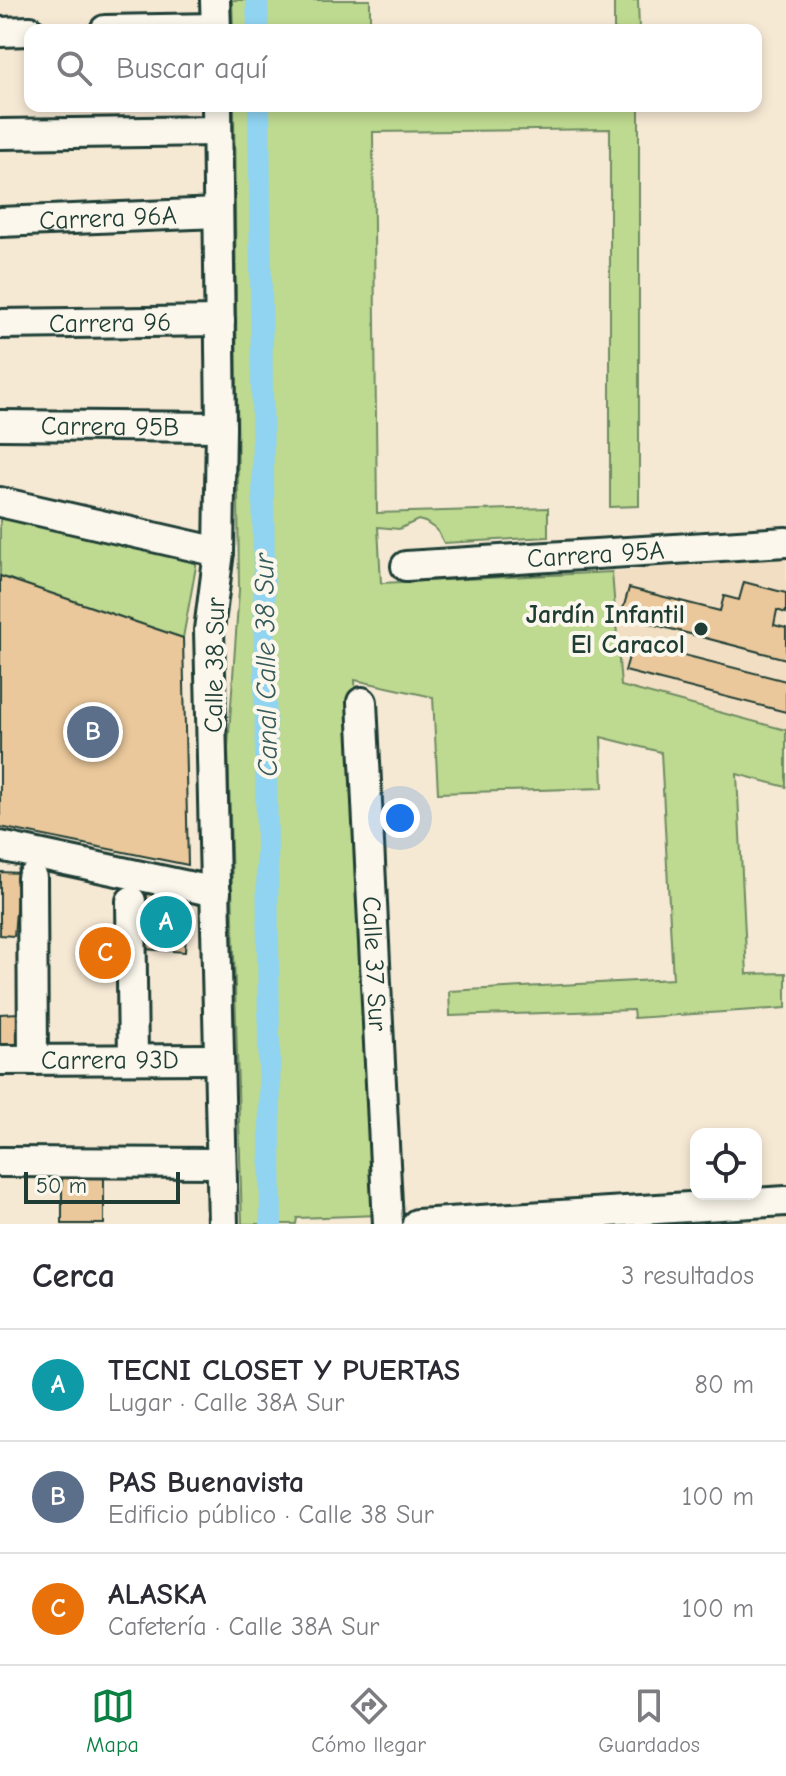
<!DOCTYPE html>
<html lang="es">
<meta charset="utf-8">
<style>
body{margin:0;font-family:"Comic Neue",sans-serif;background:#f7f7f7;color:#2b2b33}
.controls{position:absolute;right:24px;bottom:24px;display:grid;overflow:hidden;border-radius:16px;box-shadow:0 4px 12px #0003}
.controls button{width:72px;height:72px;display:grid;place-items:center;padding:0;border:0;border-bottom:2px solid #e1e1e2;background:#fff;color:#2b2b33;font:40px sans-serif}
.scale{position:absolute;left:24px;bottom:20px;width:156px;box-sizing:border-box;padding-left:8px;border:4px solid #1f3d34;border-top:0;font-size:22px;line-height:28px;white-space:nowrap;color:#1f3d34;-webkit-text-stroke:6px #fbf7ec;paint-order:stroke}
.you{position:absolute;left:400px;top:818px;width:28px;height:28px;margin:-20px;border:6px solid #fff;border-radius:50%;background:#1a73e8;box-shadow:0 0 0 12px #1a73e833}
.badge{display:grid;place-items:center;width:52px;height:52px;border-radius:50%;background:#0b8043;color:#fff;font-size:26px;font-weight:700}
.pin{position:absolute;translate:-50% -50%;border:4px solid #fff;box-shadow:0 2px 8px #0006}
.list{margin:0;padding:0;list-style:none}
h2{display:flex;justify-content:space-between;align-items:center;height:104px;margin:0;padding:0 32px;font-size:34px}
h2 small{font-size:26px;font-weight:400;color:#7c7c81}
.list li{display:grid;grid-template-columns:52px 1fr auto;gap:24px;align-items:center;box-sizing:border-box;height:112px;padding:0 32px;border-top:2px solid #e1e1e2}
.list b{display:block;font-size:30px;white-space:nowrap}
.list p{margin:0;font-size:26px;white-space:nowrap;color:#7c7c81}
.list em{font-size:26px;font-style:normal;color:#7c7c81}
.icon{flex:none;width:44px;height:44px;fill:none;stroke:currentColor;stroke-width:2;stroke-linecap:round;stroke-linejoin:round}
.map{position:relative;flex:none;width:786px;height:1224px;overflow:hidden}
.search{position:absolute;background:#fff;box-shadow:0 4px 12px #0003;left:24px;right:24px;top:24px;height:88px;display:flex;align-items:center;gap:20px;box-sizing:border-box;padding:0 28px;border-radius:16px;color:#7c7c81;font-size:30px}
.sheet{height:440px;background:#fff}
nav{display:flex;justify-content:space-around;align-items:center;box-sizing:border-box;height:112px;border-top:2px solid #e1e1e2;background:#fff;font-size:22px;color:#7c7c81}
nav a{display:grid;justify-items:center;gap:4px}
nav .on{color:#0b8043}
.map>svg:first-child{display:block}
.built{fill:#f2dfc3}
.green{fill:#bed990;stroke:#6e8b62;stroke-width:2}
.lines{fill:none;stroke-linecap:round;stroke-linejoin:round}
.canal{stroke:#90d4f2;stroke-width:22}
.building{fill:#eac89b;stroke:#1f3d34;stroke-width:2}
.minor-casing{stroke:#1f3d34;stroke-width:34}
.minor{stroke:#fbf7ec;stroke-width:28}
.poi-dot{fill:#1f3d34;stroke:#fbf7ec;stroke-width:3}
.labels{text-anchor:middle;stroke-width:8;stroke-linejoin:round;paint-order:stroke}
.street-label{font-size:26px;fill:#1f3d34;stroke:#fbf7ec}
.poi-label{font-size:26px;font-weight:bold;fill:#1f3d34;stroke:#fbf7ec;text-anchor:end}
.water-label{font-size:28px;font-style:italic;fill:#365b5a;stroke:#fbf7ec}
</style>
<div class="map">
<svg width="786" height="1224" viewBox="0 0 786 1224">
<rect width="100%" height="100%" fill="#f6e9d4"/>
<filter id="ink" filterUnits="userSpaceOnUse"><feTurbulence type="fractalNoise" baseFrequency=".0125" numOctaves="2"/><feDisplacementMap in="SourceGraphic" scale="16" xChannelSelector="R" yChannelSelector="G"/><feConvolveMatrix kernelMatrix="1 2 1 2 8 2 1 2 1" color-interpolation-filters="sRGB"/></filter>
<g filter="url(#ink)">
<!-- built -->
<path class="built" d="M786 557V730L621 686 612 572Z"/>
<!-- green -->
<path class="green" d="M232 0H370V30H233Z
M614 0H638L639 30H614Z
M234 106H639V506L610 507V129L373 132 377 513 548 508V537L444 543 437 530 425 522 418 520 399 529 378 527 381 583 612 572 621 686 786 730V787L737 774 747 974 786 973V1008L634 1018 633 1010 450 1016 449 991 673 979 661 752 601 737 603 788 438 793 433 697 355 680 379 1215 297 1218 296 1224H242L228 748 239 590Z
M0 513 197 561 183 638 0 576Z"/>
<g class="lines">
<!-- canal -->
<path class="canal" d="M257 0 258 30
M259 106 271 1224"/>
</g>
<!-- building -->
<path class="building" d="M0 576 183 638 188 865 0 827Z
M744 582 786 593V613L777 610 774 625 786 628V659L621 616 629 588 720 611 724 596 739 600Z
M633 642 786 681V712L625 671Z
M0 872 19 873 14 936 0 935Z
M147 893 188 896 185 952 144 949Z
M90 933 122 935 121 973 88 972Z
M19 1013V1050H0V1014Z
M62 1177H104V1224H62Z"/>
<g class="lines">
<!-- minor casing -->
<g class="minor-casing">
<g id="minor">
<path d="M215 0 216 30"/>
<path d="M105 30 216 28"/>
<path d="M0 32 30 31"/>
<path d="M217 106 221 427 219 552 209 630 223 1224"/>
<path d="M0 134 217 131"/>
<path id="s1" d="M0 222 218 213"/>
<path id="s2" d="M0 324 220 321"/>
<path id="s3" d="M0 425 221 427"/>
<path d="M0 502 219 552"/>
<path id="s4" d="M406 566 786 542"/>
<path id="s5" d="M362 702 388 1224"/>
<path d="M0 846 216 892"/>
<path d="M32 878 33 1060"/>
<path d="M131 901 133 1059"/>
<path id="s6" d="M0 1060 219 1059"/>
<path d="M0 1162 221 1163"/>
<path d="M417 1224 786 1201"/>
</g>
</g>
<!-- minor -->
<use href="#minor" class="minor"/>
</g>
</g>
<!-- markers -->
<circle class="poi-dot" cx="701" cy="629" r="8"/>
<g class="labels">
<!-- street labels -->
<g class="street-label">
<text dy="9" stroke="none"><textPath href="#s1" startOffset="108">Carrera 96A</textPath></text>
<text dy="9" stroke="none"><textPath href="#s2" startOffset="110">Carrera 96</textPath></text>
<text dy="9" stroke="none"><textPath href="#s3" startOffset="110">Carrera 95B</textPath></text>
<text dy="9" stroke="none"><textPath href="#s4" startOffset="190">Carrera 95A</textPath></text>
<text transform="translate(214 665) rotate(-89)" y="9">Calle 38 Sur</text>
<text dy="9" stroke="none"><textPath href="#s5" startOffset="262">Calle 37 Sur</textPath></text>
<text dy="9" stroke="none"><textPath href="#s6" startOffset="110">Carrera 93D</textPath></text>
</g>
<!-- poi labels -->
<g class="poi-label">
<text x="685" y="623">Jardín Infantil<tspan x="685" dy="30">El Caracol</tspan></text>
</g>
<!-- water labels -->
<g class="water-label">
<text transform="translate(265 665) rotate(-91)" y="10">Canal Calle 38 Sur</text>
</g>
</g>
</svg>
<div class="controls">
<button><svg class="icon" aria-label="locate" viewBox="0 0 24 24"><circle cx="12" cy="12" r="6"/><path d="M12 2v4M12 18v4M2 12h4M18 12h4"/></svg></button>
</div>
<div class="scale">50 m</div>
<div class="you"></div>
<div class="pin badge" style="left:166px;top:922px;background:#0f9aa8">A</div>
<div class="pin badge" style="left:93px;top:732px;background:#5c6f8a">B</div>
<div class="pin badge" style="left:105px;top:953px;background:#e8710a">C</div>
<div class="search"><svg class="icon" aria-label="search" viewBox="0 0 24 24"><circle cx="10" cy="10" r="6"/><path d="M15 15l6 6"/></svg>Buscar aquí</div>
</div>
<section class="sheet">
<h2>Cerca<small>3 resultados</small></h2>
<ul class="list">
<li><span class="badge" style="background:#0f9aa8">A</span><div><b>TECNI CLOSET Y PUERTAS</b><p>Lugar · Calle 38A Sur</p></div><em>80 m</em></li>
<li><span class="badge" style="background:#5c6f8a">B</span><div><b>PAS Buenavista</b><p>Edificio público · Calle 38 Sur</p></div><em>100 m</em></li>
<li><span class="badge" style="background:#e8710a">C</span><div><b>ALASKA</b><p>Cafetería · Calle 38A Sur</p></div><em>100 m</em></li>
</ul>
</section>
<nav>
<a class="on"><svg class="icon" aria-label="map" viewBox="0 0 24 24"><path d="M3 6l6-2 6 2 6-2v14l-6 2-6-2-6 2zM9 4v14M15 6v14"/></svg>Mapa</a>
<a><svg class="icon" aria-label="directions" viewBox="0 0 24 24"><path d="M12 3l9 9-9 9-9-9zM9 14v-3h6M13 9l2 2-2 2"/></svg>Cómo llegar</a>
<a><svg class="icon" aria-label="saved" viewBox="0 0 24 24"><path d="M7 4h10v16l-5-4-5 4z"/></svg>Guardados</a>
</nav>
